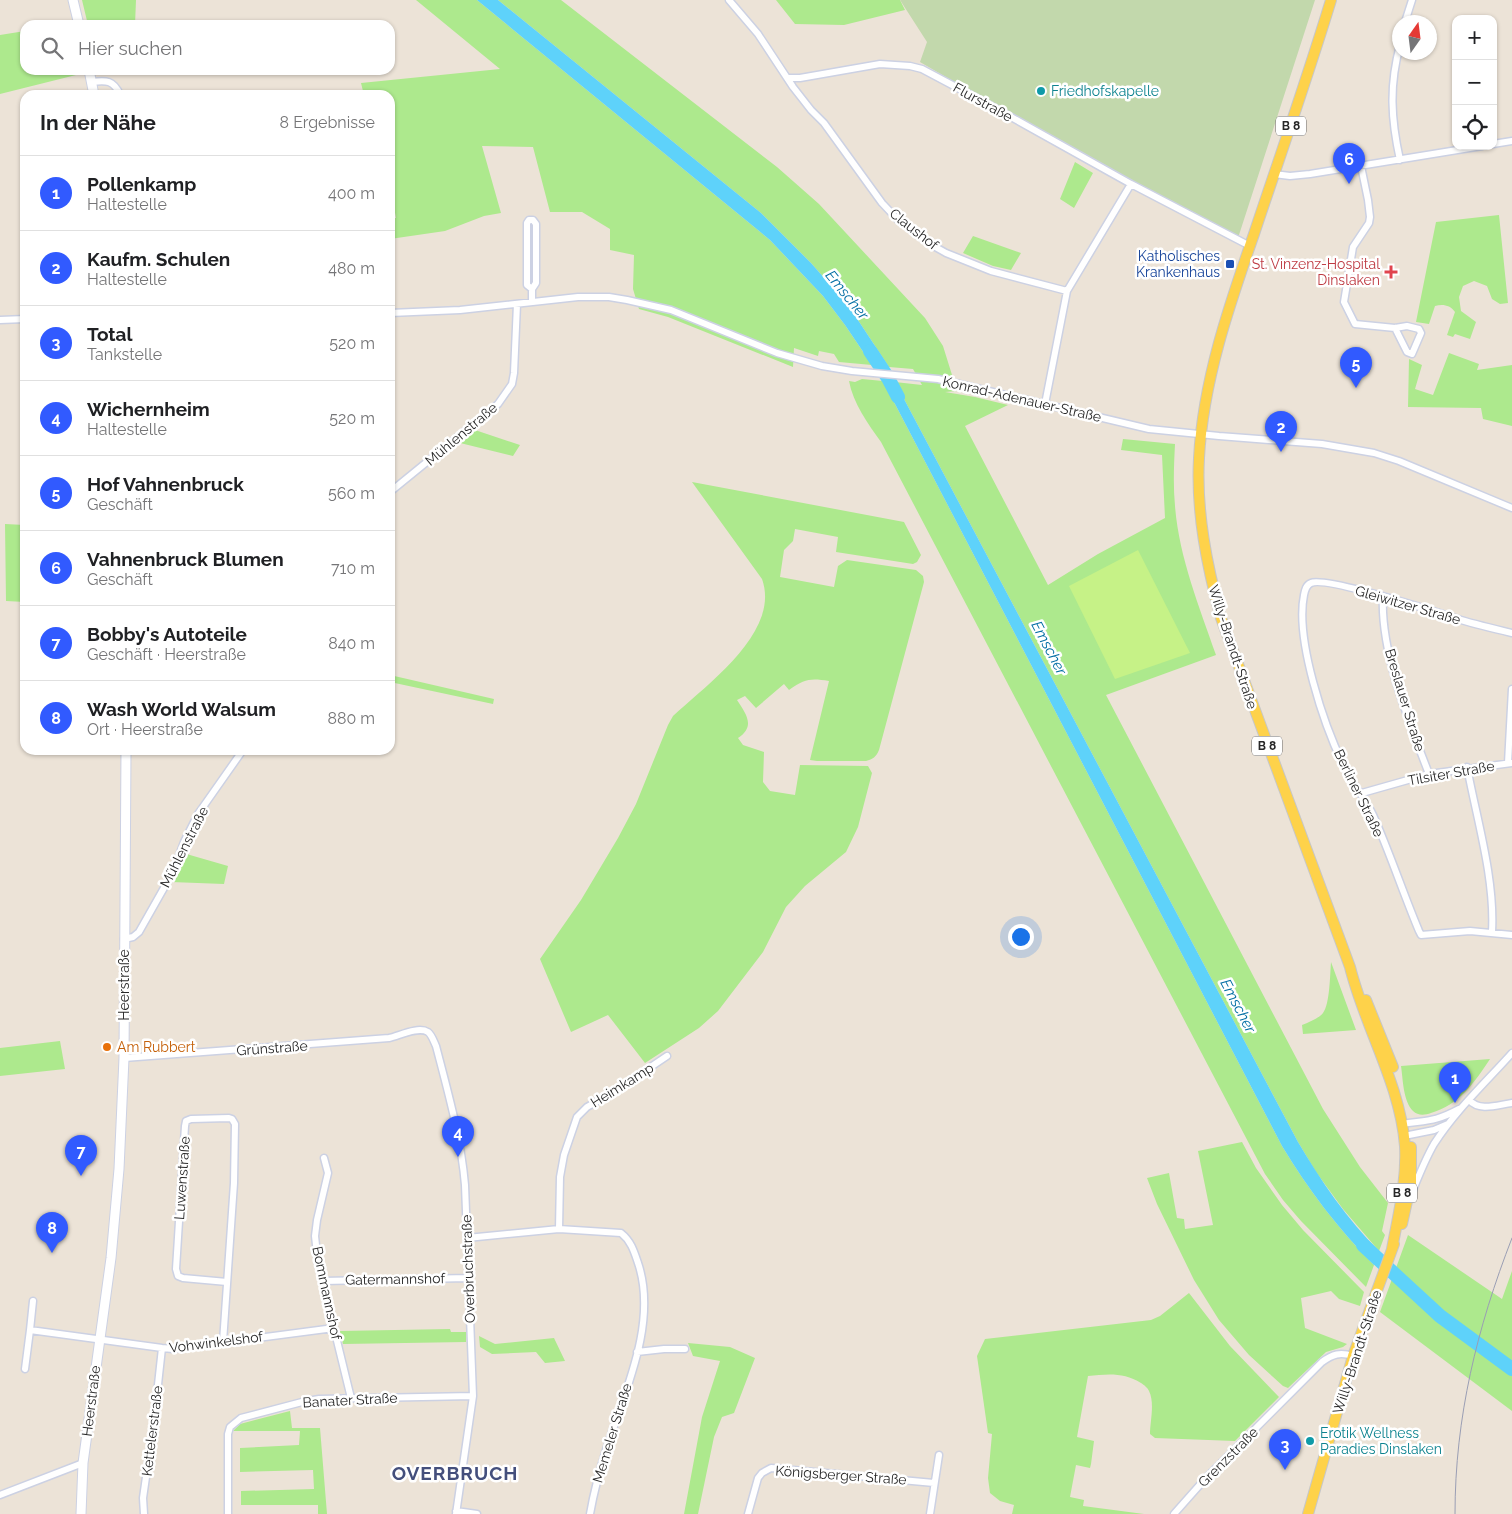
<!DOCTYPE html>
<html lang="de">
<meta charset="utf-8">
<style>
body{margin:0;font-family:Raleway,sans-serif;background:#f2f2f2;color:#202124}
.controls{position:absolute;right:15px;top:15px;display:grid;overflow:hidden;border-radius:10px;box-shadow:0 1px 4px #0004}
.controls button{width:45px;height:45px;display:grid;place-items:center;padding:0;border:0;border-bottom:1px solid #e0e0e0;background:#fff;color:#202124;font:25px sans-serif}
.compass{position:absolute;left:1392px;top:15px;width:45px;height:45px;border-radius:50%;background:#fff;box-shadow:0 1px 4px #0004;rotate:14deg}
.you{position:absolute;left:1020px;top:936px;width:18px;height:18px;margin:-12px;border:4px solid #fff;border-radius:50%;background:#1a73e8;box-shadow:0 0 0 8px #1a73e833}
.badge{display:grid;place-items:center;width:32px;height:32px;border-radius:50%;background:#315aff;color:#fff;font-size:16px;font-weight:700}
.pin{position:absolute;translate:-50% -41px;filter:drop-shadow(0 1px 2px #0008)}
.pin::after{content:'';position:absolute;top:26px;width:18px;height:15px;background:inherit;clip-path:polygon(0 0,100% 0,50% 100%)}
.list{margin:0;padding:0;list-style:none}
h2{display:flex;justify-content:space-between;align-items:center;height:65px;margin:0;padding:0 20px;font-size:21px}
h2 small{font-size:16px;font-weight:400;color:#757577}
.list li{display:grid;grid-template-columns:32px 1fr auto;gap:15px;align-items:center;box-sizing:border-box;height:75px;padding:0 20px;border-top:1px solid #e0e0e0}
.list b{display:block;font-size:19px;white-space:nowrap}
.list p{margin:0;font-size:16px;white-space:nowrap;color:#757577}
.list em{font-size:16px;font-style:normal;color:#757577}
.icon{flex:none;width:28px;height:28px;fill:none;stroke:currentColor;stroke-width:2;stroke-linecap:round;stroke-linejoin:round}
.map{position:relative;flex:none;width:1512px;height:1514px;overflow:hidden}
.search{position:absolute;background:#fff;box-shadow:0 1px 4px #0004;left:20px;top:20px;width:375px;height:55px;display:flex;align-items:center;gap:12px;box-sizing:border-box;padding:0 18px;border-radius:15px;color:#757577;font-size:19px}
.panel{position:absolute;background:#fff;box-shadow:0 1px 4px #0004;left:20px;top:90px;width:375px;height:665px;border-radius:15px}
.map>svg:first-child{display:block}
.green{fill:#ade98d}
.cemetery{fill:#c2d8ac}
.pitch{fill:#c6f287}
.water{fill:#5ed2fa}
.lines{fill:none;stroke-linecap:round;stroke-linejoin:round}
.river{stroke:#5ed2fa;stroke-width:14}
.street-casing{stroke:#ccd1e3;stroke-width:9}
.secondary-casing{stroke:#ccd1e3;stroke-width:11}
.primary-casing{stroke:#c7c7c7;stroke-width:12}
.street{stroke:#fff;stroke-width:6}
.secondary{stroke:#fff;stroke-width:9}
.primary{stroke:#fed24a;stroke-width:10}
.tram{stroke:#9a9eb4;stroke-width:1}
.culture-dot{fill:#0f9aa8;stroke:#fff;stroke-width:2}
.transit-dot{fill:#1a4fb4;stroke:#fff;stroke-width:2}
.health-dot{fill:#e0444e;stroke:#fff;stroke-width:2}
.food-dot{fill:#e8710a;stroke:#fff;stroke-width:2}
.labels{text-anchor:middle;stroke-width:5;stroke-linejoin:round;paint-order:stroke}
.shield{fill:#fff;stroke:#686868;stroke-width:1}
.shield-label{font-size:12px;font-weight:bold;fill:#282828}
.culture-label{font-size:14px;fill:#0d838f;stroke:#fff;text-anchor:start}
.street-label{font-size:14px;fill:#282828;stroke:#fff}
.transit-label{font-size:14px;fill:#164399;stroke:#fff;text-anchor:end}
.health-label{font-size:14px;fill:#be3a42;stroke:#fff;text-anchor:end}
.food-label{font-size:14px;fill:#c56008;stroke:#fff;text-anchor:start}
.water-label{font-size:15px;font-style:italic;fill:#006da3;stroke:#fff}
.district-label{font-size:19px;font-weight:bold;letter-spacing:1px;fill:#444f7c;stroke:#fff}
</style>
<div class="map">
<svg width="1512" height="1514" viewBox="0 0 1512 1514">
<rect width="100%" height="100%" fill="#ece3d7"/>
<!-- green -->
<path class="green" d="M82 0H136L135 25H88Z
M416 0H477L770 240 823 296 845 325 872 365 839 362 834 354 819 351 818 356 794 348 793 367 668 317 639 309 633 289 634 255 610 250V229L582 212H550L533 147 482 146 501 213 484 216 445 231 390 239V218H396L390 186V95H364L361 83 500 69Z
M498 0H561L777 167 819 204 925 318 943 346 957 391 945 392 975 397 1008 405 965 426 1048 585 1098 554 1165 518 1162 455 1121 450 1123 439 1175 444C1174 464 1173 485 1175 506 1179 557 1199 606 1216 655L1106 695 1323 1109 1360 1167 1388 1203 1382 1231 1385 1235 1379 1251 1343 1209 1316 1172 1298 1142 895 382 922 385 913 369 889 367 848 305 811 263 761 213Z
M776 0H900L905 10 844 25 795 24Z
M25 31V70H79L80 74 0 94V35Z
M1075 162 1093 173 1074 208 1060 199Z
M1499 215 1508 303 1500 304 1492 299 1487 286 1474 281 1463 286 1459 297 1461 311 1476 322 1470 339 1455 334 1453 337 1447 335 1455 312C1450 305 1443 304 1435 306L1429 324 1416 322 1436 222Z
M973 236 1021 253 1011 270 993 266 963 253Z
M1449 353 1479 364 1477 370 1512 365V426L1483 419 1481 408 1408 407 1409 359 1422 365 1415 389 1433 395Z
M862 379 883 381 1282 1146C1308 1189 1338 1229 1374 1265L1366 1287 1301 1221 1283 1200 1265 1174 881 442C868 424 853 403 849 381L855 382Z
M472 429 520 445 513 456 456 442Z
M692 482 904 522 921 555 917 562 913 564 836 552 838 537 795 529 793 541 784 550 780 577 834 587 838 566 847 560 916 570 923 576 924 582 879 750C876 757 873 759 866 761H817L810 760 829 681C810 678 805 679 789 690L784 684 756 708 745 696 737 700C746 714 756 726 738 738L743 745 764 752 763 782 770 791 795 795 800 765 868 766 872 773 858 827 846 852 805 886 786 907 763 952 718 1011 699 1028 645 1063 608 1015 571 1032 540 959 581 900 618 838 636 804 668 725 673 716C707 684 781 632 762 579Z
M5 524 25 525V602L6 601Z
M390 675 494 699 493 704 390 682Z
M183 853 228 866 224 884 171 882Z
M1331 962 1356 1030 1303 1034 1302 1025C1309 1022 1318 1019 1323 1013 1330 1004 1330 974 1331 962Z
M60 1041 65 1069 0 1076V1048Z
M1490 1059C1475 1082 1459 1105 1431 1113 1425 1115 1418 1116 1413 1111 1403 1101 1403 1079 1401 1066Z
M1242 1142 1256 1168 1282 1205 1303 1230 1364 1292 1360 1306 1339 1299 1331 1291 1301 1298 1305 1328 1347 1344 1343 1347 1326 1352 1288 1388 1283 1386 1249 1355 1219 1320 1194 1280 1157 1204 1147 1178 1169 1173 1177 1218 1184 1219 1185 1229 1213 1225 1198 1151Z
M1408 1235 1502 1299 1512 1271V1411L1380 1312Z
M1189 1293 1230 1346 1279 1397 1235 1441 1155 1438 1150 1434C1150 1422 1155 1403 1149 1391 1148 1388 1144 1385 1141 1383 1124 1372 1107 1374 1088 1376L1077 1437 1094 1441 1091 1464 1090 1468 1076 1465 1070 1497 1084 1500 1083 1506 1144 1514H1012L1014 1505 1000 1501 990 1493 988 1478 992 1434 988 1433 977 1356 985 1339 1151 1320 1160 1316Z
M450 1329 451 1332H466V1342L343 1344 340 1331Z
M479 1336 495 1344 554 1338 565 1361 545 1363 536 1352 492 1354 480 1347Z
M688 1343 730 1347 755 1358 734 1413 722 1417 714 1437 698 1514H684L702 1417 720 1361 693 1356Z
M290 1411 292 1428H320L327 1514H318V1505H241V1491L314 1489 313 1470 240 1472V1448L299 1445 300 1431H233L240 1424Z"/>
<!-- cemetery -->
<path class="cemetery" d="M900 0H1315L1238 238 1049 137 920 62 927 42Z"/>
<!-- pitch -->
<path class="pitch" d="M1138 550 1190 653 1115 679 1069 586Z"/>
<!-- water -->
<path class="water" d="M477 0H498L761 213 811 263 848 305 889 367 872 365 845 325 823 296 770 240Z
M883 381 895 382 1298 1142C1321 1181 1347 1219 1379 1251L1374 1265C1338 1229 1308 1189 1282 1146Z"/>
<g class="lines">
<!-- river -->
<path class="river" d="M870 351 888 378 898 397
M1363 1245 1440 1316 1512 1369"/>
<!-- street casing -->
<g class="street-casing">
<path id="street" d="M729 0 758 34 793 87 811 110 824 123 882 203 898 220 930 244 946 253 991 271 1067 291
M1405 22 1412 0
M1400 45C1389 86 1391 119 1400 160
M788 78H800L880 64 910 66 922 69 986 103 1131 184 1250 246
M92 82C106 80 114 80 120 95
M1493 144 1512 141
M1361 166 1368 200 1370 217 1369 223 1353 247 1344 302 1355 324 1395 328 1407 326 1419 329 1421 333 1412 354 1407 352 1395 328
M1274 174 1290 176 1310 174 1482 146
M532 289 527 285V223L529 220H533L536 224V283L532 289V302
M390 313 460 310 578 297H609L627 300 671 310 777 353 822 366 852 371 938 379 1149 429 1219 436 1322 444 1374 453 1399 461 1512 508
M0 320 25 319
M1045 404 1067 291 1131 184
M390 492 498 404 512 384 514 373 517 304
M1383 596C1380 651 1409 722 1429 774
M1512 633C1495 629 1478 625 1461 620 1439 613 1325 576 1311 583 1306 585 1305 590 1304 595 1295 639 1324 726 1344 766 1352 784 1365 798 1373 815 1390 853 1403 893 1419 931L1421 935 1470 931 1512 935
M1508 763 1512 689
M1467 767C1477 820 1495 879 1492 932
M1362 793 1429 774 1512 763
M124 939 133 937 139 932 173 872 184 842 198 814 243 750
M124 1058 389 1038C399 1036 418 1026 428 1032 432 1035 434 1042 436 1046 448 1092 461 1138 465 1185L473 1396 456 1514
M1469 1100C1480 1112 1497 1105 1512 1103
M1402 1124C1427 1120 1435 1122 1459 1109
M1404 1136 1434 1130 1448 1124
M324 1158 328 1173 317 1220 315 1236 318 1263 351 1398
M1413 1190C1419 1175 1426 1158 1434 1144 1456 1110 1485 1083 1512 1053
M559 1229 560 1177 564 1155 577 1117 587 1107 612 1093 667 1056
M467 1238 559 1229 621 1233C631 1241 634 1251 638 1263 658 1322 625 1391 607 1447 600 1469 594 1491 590 1514
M323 1281 468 1278
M33 1301 30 1330 162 1348 173 1349 334 1328
M223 1342 234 1183 235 1124 232 1119 229 1118 191 1119 186 1121 185 1126 176 1269 178 1276 183 1278 227 1282
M637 1352 664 1349H685
M25 1369 30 1330
M0 1495 83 1463
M456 1511 477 1514
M144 1514 143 1498 154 1421 162 1348
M228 1514V1434L230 1427 241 1418 302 1402 319 1399 473 1396
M748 1514 758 1478 762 1473 771 1468 934 1483
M930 1514 939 1455
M1174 1514 1205 1479 1322 1362C1333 1354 1340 1352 1353 1356"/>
</g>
<!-- secondary casing -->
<g class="secondary-casing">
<path id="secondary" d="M73 0 79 25
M89 70 94 95
M81 1514 83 1463 111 1258 119 1169 124 1058 126 750"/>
</g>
<!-- primary casing -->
<g class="primary-casing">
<path id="primary" d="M1331 0C1307 79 1280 156 1254 234 1229 306 1203 381 1199 458 1196 512 1207 566 1221 618L1350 967C1365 1028 1400 1083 1405 1146 1407 1181 1398 1216 1392 1249
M1366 1000 1393 1067
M1402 1224 1411 1183V1147
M1308 1514 1353 1356 1394 1244"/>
</g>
<!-- street -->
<use href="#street" class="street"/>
<!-- secondary -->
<use href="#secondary" class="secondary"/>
<!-- primary -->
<use href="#primary" class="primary"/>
<!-- tram -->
<path class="tram" d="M1455 1514C1455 1417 1477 1328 1512 1238"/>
</g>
<!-- markers -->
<g class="culture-dot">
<circle cx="1041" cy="91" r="5"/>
<circle cx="1310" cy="1441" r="5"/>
</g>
<rect class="transit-dot" x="1225" y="259" width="10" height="10" rx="2.5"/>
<path class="health-dot" d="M1388.5 264.5h5v5h5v5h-5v5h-5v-5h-5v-5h5z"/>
<circle class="food-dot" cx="107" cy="1047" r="5"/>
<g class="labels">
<!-- shield labels -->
<g class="shield">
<rect x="1276" y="116.5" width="30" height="19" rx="4"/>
<rect x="1252" y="736.5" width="30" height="19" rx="4"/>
<rect x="1387" y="1183.5" width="30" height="19" rx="4"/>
</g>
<g class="shield-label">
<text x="1291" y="130">B 8</text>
<text x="1267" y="750">B 8</text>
<text x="1402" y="1197">B 8</text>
</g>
<!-- culture labels -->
<g class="culture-label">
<text x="1051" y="96">Friedhofskapelle</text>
<text x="1320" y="1438">Erotik Wellness<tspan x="1320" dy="16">Paradies Dinslaken</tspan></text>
</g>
<!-- street labels -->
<g class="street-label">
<text transform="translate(983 102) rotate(29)" y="5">Flurstraße</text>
<text transform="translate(914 229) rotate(38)" y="5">Claushof</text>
<text transform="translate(1022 399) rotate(13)" y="5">Konrad-Adenauer-Straße</text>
<text transform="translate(461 434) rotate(-40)" y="5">Mühlenstraße</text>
<text transform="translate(1408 605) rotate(16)" y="5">Gleiwitzer Straße</text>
<text transform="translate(1233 647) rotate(72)" y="5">Willy-Brandt-Straße</text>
<text transform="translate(1405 700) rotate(73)" y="5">Breslauer Straße</text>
<text transform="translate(1451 773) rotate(-10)" y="5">Tilsiter Straße</text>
<text transform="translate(1359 793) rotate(64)" y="5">Berliner Straße</text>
<text transform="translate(184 847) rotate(-63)" y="5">Mühlenstraße</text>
<text transform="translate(124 985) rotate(-90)" y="5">Heerstraße</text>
<text transform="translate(272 1048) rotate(-4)" y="5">Grünstraße</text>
<text transform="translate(622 1085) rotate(-32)" y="5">Heimkamp</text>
<text transform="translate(182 1178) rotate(-86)" y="5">Luwenstraße</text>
<text transform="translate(468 1269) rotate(-92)" y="5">Overbruchstraße</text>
<text transform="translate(395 1279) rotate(-1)" y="5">Gatermannshof</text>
<text transform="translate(327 1293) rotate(78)" y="5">Bommannshof</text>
<text transform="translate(216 1342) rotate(-7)" y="5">Vohwinkelshof</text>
<text transform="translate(1357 1352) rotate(-72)" y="5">Willy-Brandt-Straße</text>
<text transform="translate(350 1400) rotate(-3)" y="5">Banater Straße</text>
<text transform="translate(91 1401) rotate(-83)" y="5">Heerstraße</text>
<text transform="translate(152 1431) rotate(-83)" y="5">Kettelerstraße</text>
<text transform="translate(612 1433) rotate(-73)" y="5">Memeler Straße</text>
<text transform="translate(1228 1457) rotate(-45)" y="5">Grenzstraße</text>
<text transform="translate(841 1475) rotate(4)" y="5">Königsberger Straße</text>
</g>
<!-- transit labels -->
<g class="transit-label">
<text x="1220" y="261">Katholisches<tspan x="1220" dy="16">Krankenhaus</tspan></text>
</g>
<!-- health labels -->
<g class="health-label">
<text x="1380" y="269">St. Vinzenz-Hospital<tspan x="1380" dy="16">Dinslaken</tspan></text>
</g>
<!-- food labels -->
<g class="food-label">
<text x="117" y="1052">Am Rubbert</text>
</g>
<!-- water labels -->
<g class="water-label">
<text transform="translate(847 295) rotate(51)" y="5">Emscher</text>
<text transform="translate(1049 648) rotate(62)" y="5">Emscher</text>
<text transform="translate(1238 1006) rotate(62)" y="5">Emscher</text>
</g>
<!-- district labels -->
<g class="district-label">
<text x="455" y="1480">OVERBRUCH</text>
</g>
</g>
</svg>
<div class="controls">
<button>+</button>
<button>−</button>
<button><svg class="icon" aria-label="locate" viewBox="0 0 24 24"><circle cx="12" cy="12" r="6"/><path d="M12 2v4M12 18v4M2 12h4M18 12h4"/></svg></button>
</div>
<svg class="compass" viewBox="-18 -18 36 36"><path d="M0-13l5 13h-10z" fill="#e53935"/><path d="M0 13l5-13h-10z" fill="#757577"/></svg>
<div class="you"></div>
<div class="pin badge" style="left:1455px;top:1103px">1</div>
<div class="pin badge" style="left:1281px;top:452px">2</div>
<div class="pin badge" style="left:1285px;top:1470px">3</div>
<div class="pin badge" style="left:458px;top:1157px">4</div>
<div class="pin badge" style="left:1356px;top:388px">5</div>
<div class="pin badge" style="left:1349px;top:184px">6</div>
<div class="pin badge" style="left:81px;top:1176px">7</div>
<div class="pin badge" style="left:52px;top:1253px">8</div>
<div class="search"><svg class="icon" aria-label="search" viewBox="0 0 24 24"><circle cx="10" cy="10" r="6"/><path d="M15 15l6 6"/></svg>Hier suchen</div>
<section class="panel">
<h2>In der Nähe<small>8 Ergebnisse</small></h2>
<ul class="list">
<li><span class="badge">1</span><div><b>Pollenkamp</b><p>Haltestelle</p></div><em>400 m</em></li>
<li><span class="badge">2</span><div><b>Kaufm. Schulen</b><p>Haltestelle</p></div><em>480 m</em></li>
<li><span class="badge">3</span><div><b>Total</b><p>Tankstelle</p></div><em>520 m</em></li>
<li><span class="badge">4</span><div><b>Wichernheim</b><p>Haltestelle</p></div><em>520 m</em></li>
<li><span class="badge">5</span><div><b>Hof Vahnenbruck</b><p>Geschäft</p></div><em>560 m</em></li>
<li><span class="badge">6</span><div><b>Vahnenbruck Blumen</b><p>Geschäft</p></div><em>710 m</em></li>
<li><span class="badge">7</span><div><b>Bobby's Autoteile</b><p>Geschäft · Heerstraße</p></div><em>840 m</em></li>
<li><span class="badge">8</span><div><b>Wash World Walsum</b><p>Ort · Heerstraße</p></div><em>880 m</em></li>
</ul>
</section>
</div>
